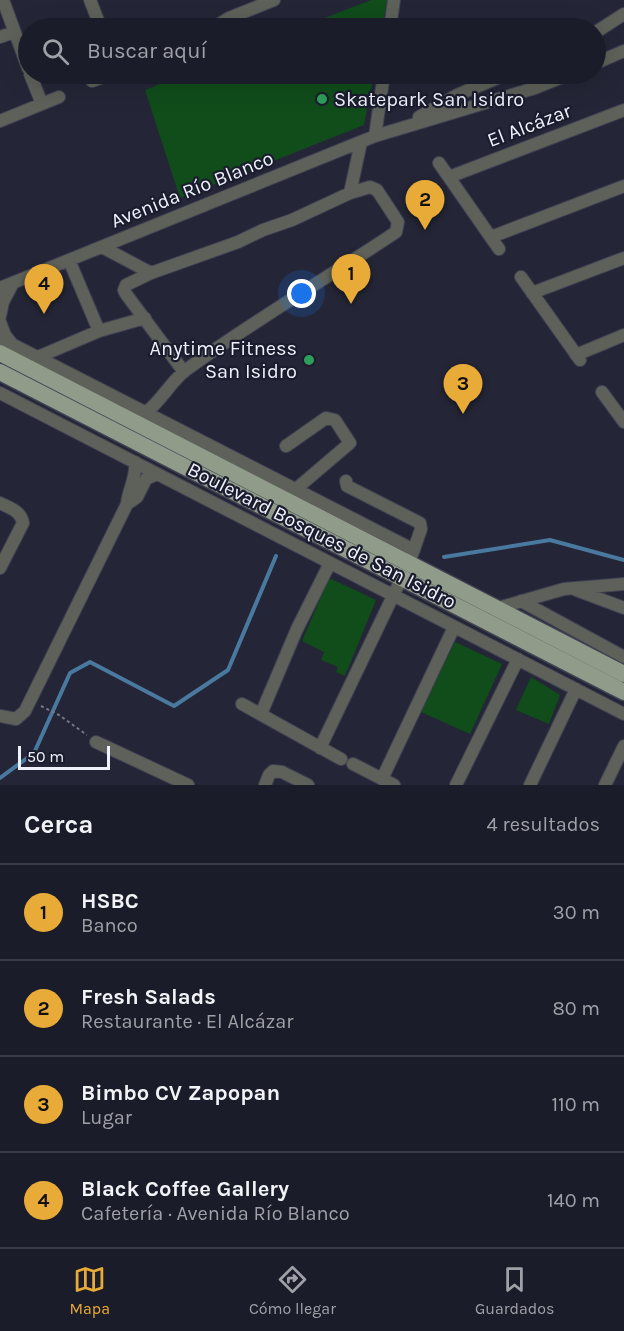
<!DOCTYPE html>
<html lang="es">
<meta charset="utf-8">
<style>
body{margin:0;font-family:Karla,sans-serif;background:#282935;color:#f1f3f6}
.scale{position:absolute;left:18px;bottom:15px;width:92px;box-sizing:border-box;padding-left:6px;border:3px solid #eff1fd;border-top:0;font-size:16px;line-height:21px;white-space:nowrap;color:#eff1fd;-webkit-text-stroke:4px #1b1c2d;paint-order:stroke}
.you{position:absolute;left:302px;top:294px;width:21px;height:21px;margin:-15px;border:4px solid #fff;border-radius:50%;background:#1a73e8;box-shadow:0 0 0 9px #1a73e833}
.badge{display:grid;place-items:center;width:39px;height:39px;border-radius:50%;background:#e9ab38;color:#111;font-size:20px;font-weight:700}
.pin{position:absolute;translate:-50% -50px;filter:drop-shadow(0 2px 3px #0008)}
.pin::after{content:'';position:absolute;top:32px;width:21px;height:18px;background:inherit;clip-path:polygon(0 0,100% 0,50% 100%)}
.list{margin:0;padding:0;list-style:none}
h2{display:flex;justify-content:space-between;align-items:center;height:78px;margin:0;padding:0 24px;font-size:26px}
h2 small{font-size:20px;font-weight:400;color:#a0a1a8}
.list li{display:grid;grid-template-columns:39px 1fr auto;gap:18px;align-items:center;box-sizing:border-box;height:96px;padding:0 24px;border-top:2px solid #393a46}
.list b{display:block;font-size:22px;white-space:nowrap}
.list p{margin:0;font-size:20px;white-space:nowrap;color:#a0a1a8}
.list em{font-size:20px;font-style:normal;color:#a0a1a8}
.icon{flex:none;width:33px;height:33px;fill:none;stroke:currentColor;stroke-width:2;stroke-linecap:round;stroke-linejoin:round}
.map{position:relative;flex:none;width:624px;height:785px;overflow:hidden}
.search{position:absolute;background:#1b1c29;box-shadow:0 6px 24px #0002;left:18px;right:18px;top:18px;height:66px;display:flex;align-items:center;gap:15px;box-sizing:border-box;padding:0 21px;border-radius:33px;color:#a0a1a8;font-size:22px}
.sheet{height:462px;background:#1b1c29}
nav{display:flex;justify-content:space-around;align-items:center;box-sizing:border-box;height:84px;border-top:2px solid #393a46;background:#1b1c29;font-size:16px;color:#a0a1a8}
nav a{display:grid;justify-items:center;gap:3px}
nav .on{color:#e9ab38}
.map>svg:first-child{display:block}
.green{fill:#104d1b}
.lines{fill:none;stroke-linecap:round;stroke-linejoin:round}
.stream{stroke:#4a79a0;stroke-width:4}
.minor-casing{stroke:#404253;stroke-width:14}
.major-casing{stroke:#404253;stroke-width:19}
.path{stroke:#787a89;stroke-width:2;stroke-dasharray:3 3;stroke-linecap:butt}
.minor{stroke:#5d6159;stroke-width:12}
.major{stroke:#919b89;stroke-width:16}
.leisure-dot{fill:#2e9e5b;stroke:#1b1c2d;stroke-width:2}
.labels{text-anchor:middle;stroke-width:4.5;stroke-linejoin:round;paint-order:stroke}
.poi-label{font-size:20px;fill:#eff1fd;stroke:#1b1c2d;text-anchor:start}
.street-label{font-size:20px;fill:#eff1fd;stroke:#1b1c2d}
</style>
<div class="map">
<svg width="624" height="785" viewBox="0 0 624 785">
<rect width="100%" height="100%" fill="#242637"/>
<!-- green -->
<path class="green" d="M371 0H387L382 28H299Z
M185 74H374L364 125 180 198 145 90Z
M329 578 376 600 345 676 336 672 338 667 321 660 324 652 302 641Z
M455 642 502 664 470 734 421 712Z
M531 677 560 695 549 724 516 710Z"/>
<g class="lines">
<!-- stream -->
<path class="stream" d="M444 557 550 540 624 560
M0 778 34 753 70 673 90 662 174 706 228 670 276 556"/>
<!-- minor casing -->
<g class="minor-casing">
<path id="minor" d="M3 0 28 68
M90 0 101 28
M213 28 229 18 274 0
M390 28 394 0
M596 32 624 14
M0 37 14 32
M596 63 624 51
M30 74 42 104
M92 81 111 74
M419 117 457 95 507 74
M0 121 59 97
M375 136 384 74
M439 163 499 249
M449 177 624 110
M350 193 361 142
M491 237 624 186
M102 247 151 273
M69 260 99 331
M521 277 580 360
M0 288 375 136 535 88 570 74
M532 293 624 258
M0 316 3 302 13 283
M0 322 5 335 12 344
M0 338 414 550
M576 355 624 335
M38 357 99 331 145 318
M602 392 624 422
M0 393 624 714
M145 413C161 402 170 382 186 370 253 321 326 279 396 232L398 222 377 190 370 187 350 193 292 220 263 230 238 242 151 273 126 285 124 290 126 294 184 372
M286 446 326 418 335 420 350 443 296 489
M346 481 347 486 420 523 421 529 412 555
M0 503C10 508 21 511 23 523L0 568
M127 504 137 497 146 479 157 474
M576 590 624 608
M521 601 624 657
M498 608 564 589 624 584
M242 704 341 759
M261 714 297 629 330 563
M0 716 16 719 25 711 127 504C128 490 137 477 135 462
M96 742 188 785
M320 748 405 571
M353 764 394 785
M382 779 454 627
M265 785 269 775 273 771 282 772 308 785
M456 785 518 659
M530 785 576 689
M605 785 624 746"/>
</g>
<!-- major casing -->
<g class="major-casing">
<path id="major" d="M0 353 624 674
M0 372 624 692"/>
</g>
<!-- path -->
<path class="path" d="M41 706 59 715 87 735"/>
<!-- minor -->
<use href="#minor" class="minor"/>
<!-- major -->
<use href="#major" class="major"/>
</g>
<!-- markers -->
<g class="leisure-dot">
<circle cx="322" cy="99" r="6"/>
<circle cx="309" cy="360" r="6"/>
</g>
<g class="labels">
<!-- poi labels -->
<g class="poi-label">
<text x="334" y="106">Skatepark San Isidro</text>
<text x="297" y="355" text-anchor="end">Anytime Fitness<tspan x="297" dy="23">San Isidro</tspan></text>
</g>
<!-- street labels -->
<g class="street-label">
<text transform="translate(529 125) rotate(-21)" y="7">El Alcázar</text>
<text transform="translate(192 189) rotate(-22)" y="7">Avenida Río Blanco</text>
<text transform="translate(322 535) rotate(27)" y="7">Boulevard Bosques de San Isidro</text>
</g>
</g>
</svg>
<div class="scale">50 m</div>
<div class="you"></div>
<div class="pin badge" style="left:351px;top:304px">1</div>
<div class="pin badge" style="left:425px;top:230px">2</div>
<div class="pin badge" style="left:463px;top:414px">3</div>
<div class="pin badge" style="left:44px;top:314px">4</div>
<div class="search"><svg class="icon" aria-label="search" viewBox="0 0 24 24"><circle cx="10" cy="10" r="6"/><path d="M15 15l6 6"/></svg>Buscar aquí</div>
</div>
<section class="sheet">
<h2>Cerca<small>4 resultados</small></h2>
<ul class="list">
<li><span class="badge">1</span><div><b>HSBC</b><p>Banco</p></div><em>30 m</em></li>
<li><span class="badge">2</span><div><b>Fresh Salads</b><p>Restaurante · El Alcázar</p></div><em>80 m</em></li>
<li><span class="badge">3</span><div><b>Bimbo CV Zapopan</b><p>Lugar</p></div><em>110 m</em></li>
<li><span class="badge">4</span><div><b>Black Coffee Gallery</b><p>Cafetería · Avenida Río Blanco</p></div><em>140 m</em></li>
</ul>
</section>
<nav>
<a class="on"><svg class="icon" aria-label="map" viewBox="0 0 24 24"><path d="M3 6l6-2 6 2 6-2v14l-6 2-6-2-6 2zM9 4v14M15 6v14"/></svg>Mapa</a>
<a><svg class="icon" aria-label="directions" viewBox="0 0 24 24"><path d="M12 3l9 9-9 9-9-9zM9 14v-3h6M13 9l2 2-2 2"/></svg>Cómo llegar</a>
<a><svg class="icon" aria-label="saved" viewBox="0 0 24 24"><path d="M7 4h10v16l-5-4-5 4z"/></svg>Guardados</a>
</nav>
